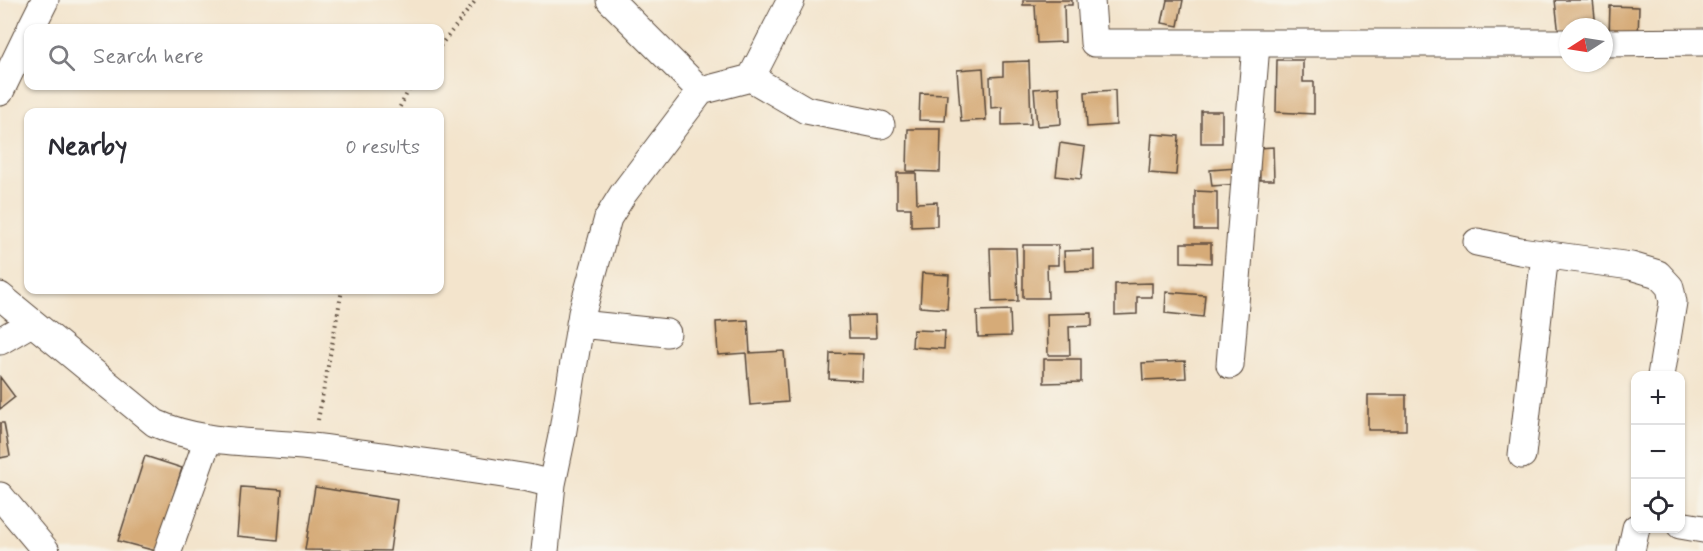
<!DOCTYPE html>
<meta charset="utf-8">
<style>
body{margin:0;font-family:Mynerve,sans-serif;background:#f2f2f3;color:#2b2b33}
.controls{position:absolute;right:18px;bottom:18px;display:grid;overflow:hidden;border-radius:12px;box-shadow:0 2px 4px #0004}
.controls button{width:54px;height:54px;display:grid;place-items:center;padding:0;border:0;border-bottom:2px solid #e1e1e2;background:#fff;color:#2b2b33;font:30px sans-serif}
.compass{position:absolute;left:1559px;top:18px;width:54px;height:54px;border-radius:50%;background:#fff;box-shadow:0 2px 4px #0004;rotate:258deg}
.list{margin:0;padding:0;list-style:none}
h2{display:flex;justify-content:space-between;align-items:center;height:78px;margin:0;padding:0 24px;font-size:26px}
h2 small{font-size:20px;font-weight:400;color:#7c7c81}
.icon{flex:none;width:33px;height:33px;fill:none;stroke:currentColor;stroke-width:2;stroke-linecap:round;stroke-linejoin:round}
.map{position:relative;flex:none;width:1703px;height:551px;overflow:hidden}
.search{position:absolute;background:#fff;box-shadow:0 2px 4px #0004;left:24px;top:24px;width:420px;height:66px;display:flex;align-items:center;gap:15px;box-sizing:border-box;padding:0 21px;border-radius:12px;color:#7c7c81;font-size:22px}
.panel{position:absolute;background:#fff;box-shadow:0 2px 4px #0004;left:24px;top:108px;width:420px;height:186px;border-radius:12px}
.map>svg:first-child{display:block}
.building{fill:#d6ab78}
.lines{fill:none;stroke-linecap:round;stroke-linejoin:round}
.minor-casing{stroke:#574638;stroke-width:29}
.path{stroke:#574638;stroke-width:4;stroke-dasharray:1.5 4.5;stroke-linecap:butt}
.minor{stroke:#fff;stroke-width:27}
</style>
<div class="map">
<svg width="1703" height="551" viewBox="0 0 1703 551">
<rect width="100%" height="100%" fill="#f7f3e8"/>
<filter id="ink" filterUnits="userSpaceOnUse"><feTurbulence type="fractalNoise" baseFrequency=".0167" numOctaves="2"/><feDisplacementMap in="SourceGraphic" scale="12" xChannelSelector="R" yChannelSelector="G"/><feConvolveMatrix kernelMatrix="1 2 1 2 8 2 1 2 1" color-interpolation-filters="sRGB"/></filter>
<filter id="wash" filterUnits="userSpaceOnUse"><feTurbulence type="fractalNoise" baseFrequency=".008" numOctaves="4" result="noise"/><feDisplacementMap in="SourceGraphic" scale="24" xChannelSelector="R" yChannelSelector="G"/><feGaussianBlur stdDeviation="1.35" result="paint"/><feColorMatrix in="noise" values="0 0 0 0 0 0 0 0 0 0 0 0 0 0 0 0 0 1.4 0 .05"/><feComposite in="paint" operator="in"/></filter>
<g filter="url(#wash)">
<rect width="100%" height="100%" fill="#f3e4cc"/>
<g id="blocks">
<!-- building -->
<path class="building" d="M1023 0H1072V5H1064L1065 42 1037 43 1035 5H1023Z
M1167 0H1183L1178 26 1162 23Z
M1555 0H1593L1596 27H1568V33L1559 35Z
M1610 6 1639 7 1638 38 1609 37Z
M1277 60H1303V82H1314V114L1276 112Z
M1029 61 1031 124 1002 125V107L991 108 990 77 1003 76V62Z
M983 68 986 120 961 122 957 70Z
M1059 87 1061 124 1037 126 1034 89Z
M1115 90 1116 125 1087 127 1085 92Z
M920 93 947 94 945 121 919 120Z
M1201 111H1222V143H1201Z
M908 129H941L940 172 907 171Z
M1152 134 1179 136 1176 175 1149 173Z
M1060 143 1085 147 1081 179 1056 176Z
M1273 147 1274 180H1260L1259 148Z
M1237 168 1238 184 1212 186 1210 170Z
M897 173H916L917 203 937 202V226L911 227V208H897Z
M1195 191 1217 192V230H1195Z
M1181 243H1211V263L1181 262Z
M1023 245H1058V265H1047L1048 298H1023Z
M990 248H1016L1018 301 992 302Z
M1094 250V270L1065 271 1064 251Z
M922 273 949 275 947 309 920 307Z
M1152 283V297H1137V314L1115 315V284Z
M1166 292 1205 295 1203 317 1165 313Z
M1010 310 1011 336 978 337 977 311Z
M1092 313V326L1069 327 1070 355H1048L1047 314Z
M875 315 876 338H849L848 316Z
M748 320 750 353 784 351 788 402 750 405 746 353 718 355 716 322Z
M913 330 945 331 944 349 912 347Z
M830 353 863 354 862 381 829 379Z
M1044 359H1081V382L1044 383Z
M1185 361 1186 378 1143 380 1142 363Z
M0 377 15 397 0 409Z
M1368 395H1406V430H1368Z
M0 423H4L10 456 0 458Z
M145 456 182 468 156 551 118 541Z
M241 487 282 490 278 540 237 536Z
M315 487 397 500 390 551 305 550Z"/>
</g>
</g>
<g filter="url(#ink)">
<use href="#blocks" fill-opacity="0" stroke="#574638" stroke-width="1.5"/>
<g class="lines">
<!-- minor casing -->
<g class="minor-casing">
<path id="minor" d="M610 0 701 91 751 78 806 110 881 125
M1091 0 1094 43H1568
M31 28 45 0
M1604 43 1703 42
M751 78 791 0
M0 92 28 34
M1477 242 1520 251 1631 266 1658 274 1670 287 1673 302 1661 376
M0 296 155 423C203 445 259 441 311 447 383 455 456 467 528 478L552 484
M580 324 667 333
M0 341 31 323
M1230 365 1256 45
M1522 455 1545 254
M0 496 46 551
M1680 525 1703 529
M168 551 208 439
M545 551 552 484 562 436 582 313 608 218 623 194 701 91
M1631 551 1636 528"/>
</g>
<!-- path -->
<path class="path" d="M440 46 476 0
M397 112 411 86
M318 420 342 290"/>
<!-- minor -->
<use href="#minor" class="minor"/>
</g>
</g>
</svg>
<div class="controls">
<button>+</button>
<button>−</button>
<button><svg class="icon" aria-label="locate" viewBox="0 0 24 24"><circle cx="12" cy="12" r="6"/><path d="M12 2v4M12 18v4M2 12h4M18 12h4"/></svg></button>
</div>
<svg class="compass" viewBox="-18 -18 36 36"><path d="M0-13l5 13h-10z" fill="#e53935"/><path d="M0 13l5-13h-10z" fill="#7c7c81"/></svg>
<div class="search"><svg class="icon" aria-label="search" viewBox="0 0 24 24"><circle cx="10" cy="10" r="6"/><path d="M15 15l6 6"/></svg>Search here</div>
<section class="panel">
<h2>Nearby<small>0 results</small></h2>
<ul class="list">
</ul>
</section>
</div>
